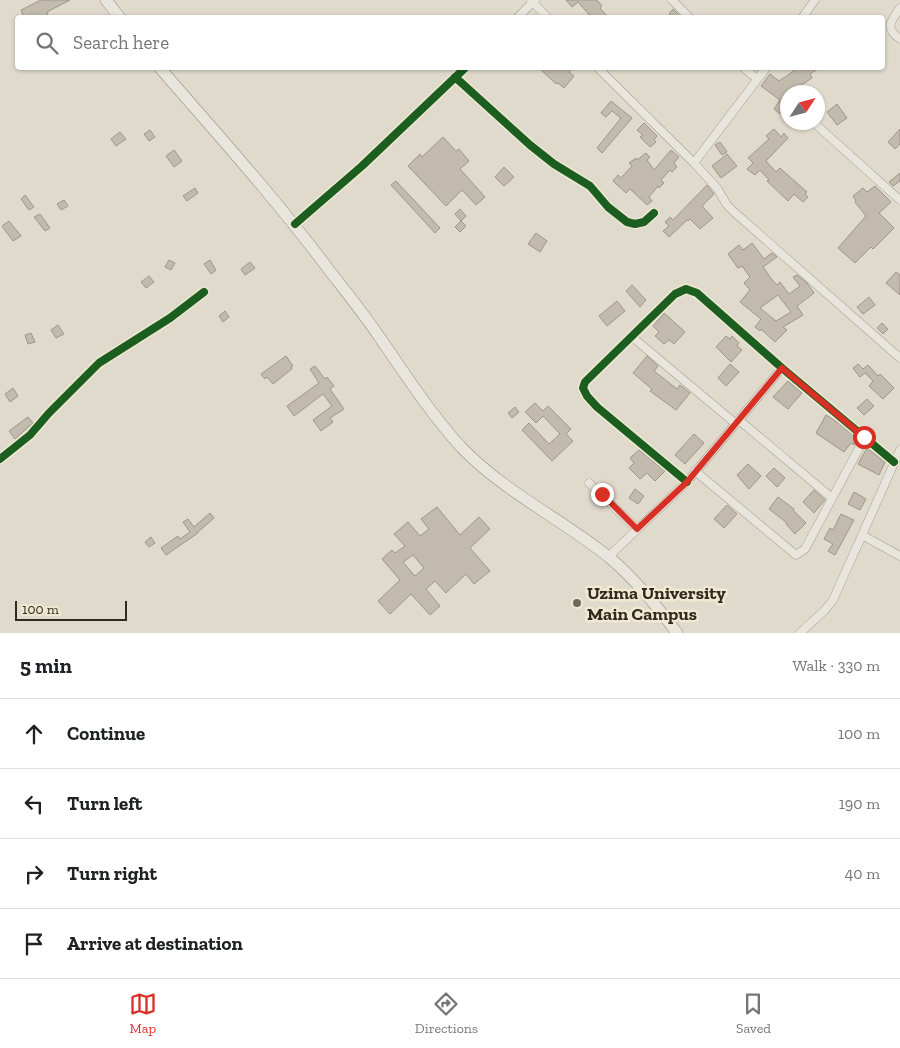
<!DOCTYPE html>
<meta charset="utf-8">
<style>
body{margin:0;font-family:"Zilla Slab",serif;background:#f2f2f2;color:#202124}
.compass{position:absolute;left:780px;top:85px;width:45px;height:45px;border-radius:50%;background:#fff;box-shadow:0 1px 4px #0004;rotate:54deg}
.scale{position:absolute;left:15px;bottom:12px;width:112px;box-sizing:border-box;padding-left:5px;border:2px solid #31291e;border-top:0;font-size:14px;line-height:18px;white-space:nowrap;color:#31291e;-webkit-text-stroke:4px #f0e9d2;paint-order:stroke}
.stop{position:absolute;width:15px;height:15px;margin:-11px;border:4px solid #d93025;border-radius:50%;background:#fff}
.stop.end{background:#d93025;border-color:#fff;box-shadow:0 1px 5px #0008}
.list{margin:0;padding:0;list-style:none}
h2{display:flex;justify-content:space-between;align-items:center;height:65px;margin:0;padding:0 20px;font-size:21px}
h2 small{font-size:16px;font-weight:400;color:#757577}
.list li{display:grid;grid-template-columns:32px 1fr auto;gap:15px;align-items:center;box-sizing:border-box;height:70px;padding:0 20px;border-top:1px solid #e0e0e0}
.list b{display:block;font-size:19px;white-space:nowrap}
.list em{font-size:16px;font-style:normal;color:#757577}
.icon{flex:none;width:28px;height:28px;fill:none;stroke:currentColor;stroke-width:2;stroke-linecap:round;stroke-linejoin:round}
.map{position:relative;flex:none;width:900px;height:633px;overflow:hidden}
.search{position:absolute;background:#fff;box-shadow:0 1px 4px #0004;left:15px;right:15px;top:15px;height:55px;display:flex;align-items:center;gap:12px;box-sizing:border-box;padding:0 18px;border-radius:5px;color:#757577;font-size:19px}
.sheet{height:345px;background:#fff}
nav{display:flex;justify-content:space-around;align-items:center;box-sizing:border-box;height:70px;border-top:1px solid #e0e0e0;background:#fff;font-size:14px;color:#757577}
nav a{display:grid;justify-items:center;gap:2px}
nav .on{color:#d93025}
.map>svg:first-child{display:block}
.building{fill:#c2baad;stroke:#9e968b;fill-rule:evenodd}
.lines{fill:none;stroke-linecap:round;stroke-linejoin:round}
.street-casing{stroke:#a49f94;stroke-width:9}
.secondary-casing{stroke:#948f84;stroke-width:12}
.street{stroke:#e8e5dc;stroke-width:8}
.secondary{stroke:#e8e5dc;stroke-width:11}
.cycleway-casing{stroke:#f0e9d2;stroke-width:11}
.cycleway{stroke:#1b5e20;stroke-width:8}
.route{stroke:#d93025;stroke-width:6}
.poi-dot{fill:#6e675b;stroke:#f0e9d2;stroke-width:2}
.labels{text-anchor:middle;stroke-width:5;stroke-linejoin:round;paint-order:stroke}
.poi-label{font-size:18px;font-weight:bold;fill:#31291e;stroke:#f0e9d2;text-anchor:start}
</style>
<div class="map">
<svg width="900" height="633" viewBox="0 0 900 633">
<rect width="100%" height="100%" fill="#dfdacb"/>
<!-- building -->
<path class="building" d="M41 0H70L47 12 48 14 42 18H24L21 10Z
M566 0H597L602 6 600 8 609 18H592L578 2 572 7Z
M673 9 682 18H674L669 14Z
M539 68H573L569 72 574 76 564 88 558 83 556 84Z
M798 68H819L810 74 812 78 791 92H788V103L780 114 774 109 780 100 761 86 770 74 779 81Z
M611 101 632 118 602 153 597 148 621 118 612 111 606 117 601 113Z
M837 104 847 118 837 125 827 112Z
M644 123 657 136 654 140 656 142 650 147 640 137 643 135 637 130Z
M774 129 781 137 784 133 788 138 766 161 776 172 780 168 807 192 805 194 808 197 803 202 794 194 788 201 767 181 769 180 760 170 755 175 747 169 753 163 748 158 769 139 766 136Z
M900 129V144L895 149 888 142Z
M150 130 155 137 149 141 144 134Z
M120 132 126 139 116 146 111 139Z
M443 137 456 151 459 149 469 161 460 169 485 197 476 205 462 190 446 206 408 166 420 154 422 157Z
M720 142 727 152 722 155 715 145Z
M174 150 182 161 174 167 166 156Z
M671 150 679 157 674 163 677 167 672 172 670 170 661 180 664 183 659 188 658 186 649 197 652 201 647 205 630 189 626 193 613 181 618 175 621 178 632 166 629 163 636 158 637 160 646 153 650 157 647 160 654 170Z
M727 154 737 166 721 178 712 166Z
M504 167 514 177 504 186 495 177Z
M900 173V181L893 186 889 182Z
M396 181 440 228 435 233 391 185Z
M707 185 714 194 702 206 713 218 700 229 690 219 688 221 687 220 669 237 663 231 669 226 665 222 670 217 673 220Z
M875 186 891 202 879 213 894 228 873 249 871 247 855 263 838 248 866 216 855 202 856 201 853 196 863 188 867 192Z
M195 188 198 193 187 201 183 196Z
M25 195 34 207 29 210 21 199Z
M64 200 68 206 61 210 57 204Z
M460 209 466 216 461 221 455 214Z
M40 214 50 228 45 231 34 217Z
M9 221 21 236 13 241 2 226Z
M461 221 466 226 460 232 455 227Z
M536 233 547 241 540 252 528 244Z
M752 243 764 259 772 253 777 257 763 267 773 281 777 285 780 282 789 294 800 286 793 277 797 275 807 283 814 293 797 306 803 315 783 327 787 330 775 342 761 329 760 331 755 327 761 319 740 302 750 290 744 283 750 277 742 266 738 268 728 254 739 245 743 250ZM778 295 791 312 776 321 760 308Z
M169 260 175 263 171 270 165 267Z
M210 260 216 270 211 274 204 264Z
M250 262 255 268 245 275 241 269Z
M896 272 900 275V295L886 283Z
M149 276 154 282 146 288 141 282Z
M632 285 646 300 640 307 626 291Z
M869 297 875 305 863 314 857 307Z
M617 301 625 311 607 326 599 316Z
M225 311 229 317 223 322 219 316Z
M664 313 685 332 674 344 669 340 664 344 655 336 659 332 653 326Z
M882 323 888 329 883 334 877 328Z
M58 325 64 334 56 338 51 330Z
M31 333 35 342 28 344 25 335Z
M726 336 730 339 732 336 739 343 737 346 742 350 731 362 716 347Z
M286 356 293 366 291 367 292 369 273 384 267 377 265 379 261 374Z
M647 356 658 366 654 371 677 389 680 385 690 393 676 410 650 391 652 389 633 373Z
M730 364 739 372 726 386 718 378Z
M858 364 863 369 868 365 878 376 880 374 894 388 883 399 869 386 873 381 865 373 860 377 855 371 853 368Z
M315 366 325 379 327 377 334 386 330 389 344 409 330 418 333 422 321 431 313 420 332 406 323 394 294 416 287 406 319 383 310 369Z
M788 381 802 393 788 409 773 397Z
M13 388 18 396 10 402 5 394Z
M867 399 874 406 864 415 857 408Z
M535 403 543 411 548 406 571 429 566 434 573 441 552 461 522 430 529 423 549 444 560 434 543 416 536 423 525 412Z
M515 407 519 412 512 418 508 413Z
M826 415 837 422 858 439 854 445 851 443 844 452 816 433Z
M28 417 33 423 15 439 9 431Z
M694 434 704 443 685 464 675 455Z
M867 448 885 462 879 475 858 464Z
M639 450 665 471 655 481 647 473 640 479 629 468 634 463 630 458Z
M748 464 761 476 749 489 737 475Z
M774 468 785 478 777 487 766 476Z
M635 489 644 496 638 504 629 498Z
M814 490 825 500 814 513 803 502Z
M854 492 866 499 860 510 848 504Z
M778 497 794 509 793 510 806 523 795 534 786 524 787 523 769 509Z
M727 505 737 514 724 528 714 519Z
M437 507 460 535 479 517 490 529 470 548 490 571 474 584 466 574 446 593 435 581 426 589 440 606 430 615 411 594 390 614 378 601 400 580 382 559 392 550 395 553 405 546 394 534 408 522 420 536 429 529 421 519ZM413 555 424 568 415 576 403 562Z
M210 513 214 518 198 532V533L166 555 161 548 178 536 180 539 190 532 183 522 188 519 194 527Z
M841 514 854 520 835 555 828 551 833 544 824 539 830 528 833 530Z
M151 537 155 543 149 547 145 542Z"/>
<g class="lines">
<!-- street casing -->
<g class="street-casing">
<path id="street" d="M531 0 548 18
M672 0 690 18
M900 8C891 21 884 28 900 39
M517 18 535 0
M802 18 815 0
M598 68 694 163 717 188 727 205 734 212 900 358
M744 68 757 79
M455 77 530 145 554 164 590 186 608 207 627 222 635 224 644 222 654 213
M813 122 900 200
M694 163 766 68
M295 224 362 166 465 68
M631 336 736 424
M739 420 832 498
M0 459 30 435 49 413 99 363 170 318 204 292
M695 471 796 555 805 549 865 437
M687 482 597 407 587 396 583 388 585 382 675 294 686 289 697 293 782 368 894 462
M589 483 637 529
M862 535 900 556
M608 557 687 482 782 368
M800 633 824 611 833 600 900 450"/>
</g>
<!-- secondary casing -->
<g class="secondary-casing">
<path id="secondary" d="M106 0 120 18
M160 68C217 134 276 199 329 270 346 292 364 314 380 338 406 375 430 413 461 447 504 492 562 519 610 558 636 580 657 606 677 633"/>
</g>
<!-- street -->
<use href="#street" class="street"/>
<!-- secondary -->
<use href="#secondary" class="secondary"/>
<!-- cycleway casing -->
<g class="cycleway-casing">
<path id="cycleway" d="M455 77 530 145 554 164 590 186 608 207 627 222 635 224 644 222 654 213
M295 224 362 166 465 68
M0 459 30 435 49 413 99 363 170 318 204 292
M687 482 597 407 587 396 583 388 585 382 675 294 686 289 697 293 782 368 894 462"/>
</g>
<!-- cycleway -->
<use href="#cycleway" class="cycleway"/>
</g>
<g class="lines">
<!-- route -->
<path class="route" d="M602 494 637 529 687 482 782 368 864 437"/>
</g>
<!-- markers -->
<circle class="poi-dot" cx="577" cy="603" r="5"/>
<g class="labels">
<!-- poi labels -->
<g class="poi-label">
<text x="587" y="599">Uzima University<tspan x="587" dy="21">Main Campus</tspan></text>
</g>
</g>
</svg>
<svg class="compass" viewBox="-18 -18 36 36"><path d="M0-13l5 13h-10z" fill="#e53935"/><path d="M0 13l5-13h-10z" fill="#757577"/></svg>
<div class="scale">100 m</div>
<div class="stop" style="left:864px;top:437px"></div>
<div class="stop end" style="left:602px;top:494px"></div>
<div class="search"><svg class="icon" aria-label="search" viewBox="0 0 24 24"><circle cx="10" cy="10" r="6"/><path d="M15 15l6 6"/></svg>Search here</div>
</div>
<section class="sheet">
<h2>5 min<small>Walk · 330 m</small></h2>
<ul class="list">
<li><svg class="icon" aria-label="ahead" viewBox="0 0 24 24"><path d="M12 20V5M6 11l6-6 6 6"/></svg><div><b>Continue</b></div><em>100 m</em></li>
<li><svg class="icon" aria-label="left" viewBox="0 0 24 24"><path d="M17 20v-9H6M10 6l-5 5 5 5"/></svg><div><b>Turn left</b></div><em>190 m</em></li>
<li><svg class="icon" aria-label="right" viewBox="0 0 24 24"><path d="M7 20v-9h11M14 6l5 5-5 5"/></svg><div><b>Turn right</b></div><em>40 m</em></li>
<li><svg class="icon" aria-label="arrive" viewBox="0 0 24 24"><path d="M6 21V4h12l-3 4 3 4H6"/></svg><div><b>Arrive at destination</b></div></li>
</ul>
</section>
<nav>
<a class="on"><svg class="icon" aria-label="map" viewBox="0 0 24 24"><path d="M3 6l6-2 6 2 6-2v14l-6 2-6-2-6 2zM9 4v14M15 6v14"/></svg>Map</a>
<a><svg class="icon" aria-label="directions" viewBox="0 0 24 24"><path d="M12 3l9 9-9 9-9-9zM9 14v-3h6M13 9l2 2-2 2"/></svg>Directions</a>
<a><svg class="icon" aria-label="saved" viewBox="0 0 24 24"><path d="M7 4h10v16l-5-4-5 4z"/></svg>Saved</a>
</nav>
